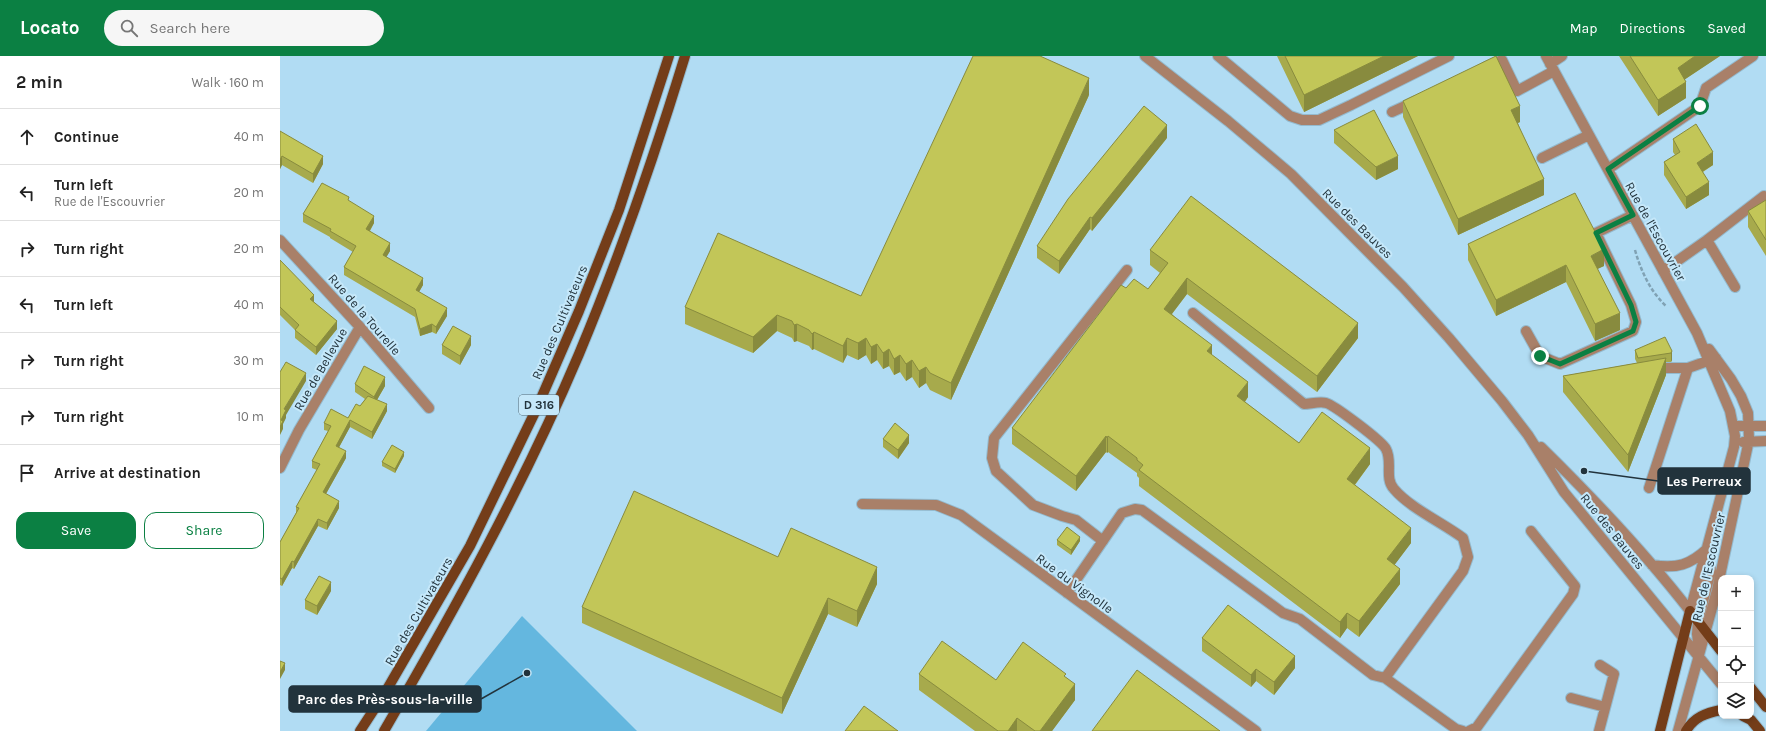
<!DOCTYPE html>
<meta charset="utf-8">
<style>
body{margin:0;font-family:Karla,sans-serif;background:#f6f6f6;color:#222}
.controls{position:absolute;right:12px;bottom:12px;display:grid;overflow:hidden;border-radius:8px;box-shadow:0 2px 6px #0003}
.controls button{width:36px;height:36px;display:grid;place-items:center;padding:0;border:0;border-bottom:1px solid #e0e0e0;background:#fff;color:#222;font:20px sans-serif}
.stop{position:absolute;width:12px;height:12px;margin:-9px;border:3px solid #0b8043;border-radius:50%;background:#fff}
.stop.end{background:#0b8043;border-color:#fff;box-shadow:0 1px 4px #0008}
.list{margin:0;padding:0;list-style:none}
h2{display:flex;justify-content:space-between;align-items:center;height:52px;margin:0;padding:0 16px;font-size:17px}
h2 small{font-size:13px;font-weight:400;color:#767676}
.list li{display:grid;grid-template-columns:26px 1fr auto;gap:12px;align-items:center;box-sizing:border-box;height:56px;padding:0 16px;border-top:1px solid #e0e0e0}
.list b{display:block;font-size:15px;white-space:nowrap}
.list p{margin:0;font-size:13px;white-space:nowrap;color:#767676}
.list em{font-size:13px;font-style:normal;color:#767676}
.actions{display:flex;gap:8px;padding:12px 16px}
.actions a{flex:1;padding:9px 0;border:1px solid #0b8043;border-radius:12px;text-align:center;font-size:14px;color:#0b8043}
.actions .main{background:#0b8043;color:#fff}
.icon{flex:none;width:22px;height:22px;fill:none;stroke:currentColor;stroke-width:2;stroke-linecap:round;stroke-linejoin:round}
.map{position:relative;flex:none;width:1486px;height:675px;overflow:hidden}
header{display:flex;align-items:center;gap:24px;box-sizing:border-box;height:56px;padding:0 20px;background:#0b8043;color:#fff}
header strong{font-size:19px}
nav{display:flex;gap:22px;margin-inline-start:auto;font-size:14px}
.search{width:280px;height:36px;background:#f6f6f6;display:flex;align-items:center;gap:10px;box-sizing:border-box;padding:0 14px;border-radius:22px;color:#767676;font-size:15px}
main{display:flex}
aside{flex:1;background:#fff}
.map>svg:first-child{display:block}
.green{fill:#64b7df}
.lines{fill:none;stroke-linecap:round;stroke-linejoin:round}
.minor-casing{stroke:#94bace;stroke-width:12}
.major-casing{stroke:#94bace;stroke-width:12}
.path{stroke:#80a2b4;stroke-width:2.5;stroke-dasharray:4 2;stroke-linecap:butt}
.minor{stroke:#a98069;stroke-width:10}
.major{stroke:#743d19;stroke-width:10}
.wall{fill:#a7aa4c}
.shaded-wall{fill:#888b3e}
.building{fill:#c2c658;stroke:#888b3e}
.route{stroke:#0b8043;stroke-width:5}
.labels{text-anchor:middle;stroke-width:4;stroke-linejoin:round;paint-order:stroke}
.shield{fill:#c5e8fa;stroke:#536975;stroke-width:1}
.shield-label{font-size:12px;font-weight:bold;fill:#22333c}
.street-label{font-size:13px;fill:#22333c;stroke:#c5e8fa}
.leader{fill:none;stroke:#22333c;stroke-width:1.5}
.callout-dot{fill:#22333c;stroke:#c5e8fa;stroke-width:1.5}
.callout{fill:#22333c;stroke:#22333c;stroke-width:1.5}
.callout-label{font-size:14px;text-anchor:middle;font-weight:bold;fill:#fff}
</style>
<header>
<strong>Locato</strong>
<div class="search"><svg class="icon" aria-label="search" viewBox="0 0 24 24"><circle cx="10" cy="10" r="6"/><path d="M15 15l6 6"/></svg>Search here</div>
<nav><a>Map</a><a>Directions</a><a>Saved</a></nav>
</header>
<main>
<aside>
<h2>2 min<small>Walk · 160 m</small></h2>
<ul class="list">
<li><svg class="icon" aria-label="ahead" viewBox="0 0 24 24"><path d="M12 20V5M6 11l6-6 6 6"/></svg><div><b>Continue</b></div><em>40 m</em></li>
<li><svg class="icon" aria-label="left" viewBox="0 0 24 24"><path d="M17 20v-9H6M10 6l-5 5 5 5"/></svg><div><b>Turn left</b><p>Rue de l'Escouvrier</p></div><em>20 m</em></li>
<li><svg class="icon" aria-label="right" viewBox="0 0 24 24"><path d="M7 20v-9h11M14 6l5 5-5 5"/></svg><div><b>Turn right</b></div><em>20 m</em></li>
<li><svg class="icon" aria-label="left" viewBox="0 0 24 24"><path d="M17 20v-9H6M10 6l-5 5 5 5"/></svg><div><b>Turn left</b></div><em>40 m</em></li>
<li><svg class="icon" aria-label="right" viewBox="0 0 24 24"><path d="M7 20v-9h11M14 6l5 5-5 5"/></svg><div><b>Turn right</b></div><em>30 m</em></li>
<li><svg class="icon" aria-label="right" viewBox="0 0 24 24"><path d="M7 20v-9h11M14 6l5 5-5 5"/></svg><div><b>Turn right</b></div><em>10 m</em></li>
<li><svg class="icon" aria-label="arrive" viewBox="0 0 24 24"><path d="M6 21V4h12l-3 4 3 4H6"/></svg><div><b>Arrive at destination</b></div></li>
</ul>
<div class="actions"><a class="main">Save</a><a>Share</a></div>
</aside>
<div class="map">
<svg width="1486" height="675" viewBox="0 0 1486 675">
<rect width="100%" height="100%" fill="#b1dcf3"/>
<!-- green -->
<path class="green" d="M242 560 357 675H146Z"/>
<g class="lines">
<!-- minor casing -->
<g class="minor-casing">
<path id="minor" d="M865 0 948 65 1011 118 1123 231 1169 282 1222 345 1248 379 1284 436 1441 628
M938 0 1010 60 1022 64H1039L1071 49 1169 0
M1266 0 1417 277 1450 355 1455 380 1454 391 1410 555
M1270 8 1282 0
M1206 11 1222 4 1237 35 1274 15
M1112 56 1136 45
M1262 102 1309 79
M1328 113 1420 50 1426 32 1473 0
M0 184 80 271 149 352
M1427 184 1455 231
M1383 215 1427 184 1484 140
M913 257 1024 348C1030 348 1040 345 1046 347 1054 349 1102 385 1106 393 1113 406 1104 422 1114 433 1130 452 1163 467 1183 482L1188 501 1183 515 1105 622
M1246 275 1260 300 1280 308 1353 275 1356 266 1351 249 1316 177 1353 159
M1374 314 1386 312H1408
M1454 370H1486
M1463 386 1486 385
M1261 391C1314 443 1365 497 1410 555
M0 412 19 374 80 271
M1369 432 1408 312 1436 302
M582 448 656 449 681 459 976 675
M823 485 796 464 782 460 753 449 716 415 712 402 714 382 847 214
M1372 509C1397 513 1410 509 1428 492
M787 537 842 457 855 453 862 454 1003 557 1020 563 1093 619 1105 622 1176 673 1183 675
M1419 595 1417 578 1418 565 1431 515 1428 495
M1291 642 1325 651
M1189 675 1197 671 1293 538 1295 530 1251 475
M1319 675 1334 618 1320 609
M1398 675 1437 534 1469 384 1468 357 1461 340 1451 323 1429 293"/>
</g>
<!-- major casing -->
<g class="major-casing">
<path id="major" d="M1410 555 1441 595
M1471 632 1486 651
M1463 660 1471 664 1480 675
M80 675 106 635 190 490 256 354 299 255 339 154 389 0
M104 675C175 553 244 428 299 298 340 200 374 101 405 0
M1380 675 1410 555
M1406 675C1414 661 1426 657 1441 654"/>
</g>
<!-- path -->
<path class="path" d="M1355 194C1361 215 1370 235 1386 250"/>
<!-- minor -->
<use href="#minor" class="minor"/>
<!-- major -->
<use href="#major" class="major"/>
</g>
<!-- wall -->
<path class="wall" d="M997 0H1138L1024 56Z
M1339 0H1440L1405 23 1406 42 1378 60Z
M809 39 671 344 650 334 646 327 639 332 632 321 626 325 620 316 614 319 609 310 603 313 597 304 591 308 586 299 578 304 567 299 563 307 534 293 532 294 529 290 517 285 514 286 512 282 497 275 473 297 405 268V251L581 240Z
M1123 45 1240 66 1238 67 1264 139 1178 179 1123 61Z
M1054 74 1118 113 1096 124 1054 87Z
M0 75 43 108 33 127 2 109 0 113Z
M887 82 812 175 810 173 779 218 757 202V190Z
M1393 83 1433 109 1423 116 1429 139 1406 153 1384 119V106L1395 99 1393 96Z
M1486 144V200L1468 171V155Z
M69 145 94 167 90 175 110 195 106 201 143 229 139 236 167 260 156 278 152 276 140 280 135 261 64 219V211L73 196 50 182V181L23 166V158Z
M1188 188 1324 210 1317 213 1340 274 1315 285 1286 226 1216 260 1188 204Z
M870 194 1078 282 1037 336 907 238 892 258 932 299 968 341 965 346 1019 387 1090 408 1075 429 1131 487 1114 509 1120 528 1079 581 1067 572 1060 582 859 430V422L857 420V417L828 396 827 397 826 396 796 435 732 388V372L846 232 868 233 880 217 870 209Z
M0 204 34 246 57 273 36 299 15 282V274L0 259Z
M162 289H191L180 309 162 298Z
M1355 294 1392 295V304L1391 306H1386V319L1348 416 1283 336V320L1357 307 1355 303Z
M75 328 105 330 97 344 107 355 92 383 70 371 59 391 66 402 46 438 59 452 47 474 38 470 14 513 12 512 2 530 0 529V486L16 457V451L37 414 32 412V405L48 375 44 374V367L68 362 80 350 85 343 75 336Z
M603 383 629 387 618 403 603 391Z
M124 400 115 417 102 410V406Z
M777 484 800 485 791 499 777 489Z
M498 501 597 528 577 571 548 558 502 658 302 567V551Z
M51 535 37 559 25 553V544Z
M922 582 1015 612 994 639 976 625 971 631 922 595Z
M639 618 716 624 786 621 795 644 772 675H695L639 634Z"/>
<!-- shaded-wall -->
<path class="shaded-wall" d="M1104 0H1138L1024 56V39Z
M1415 0H1440L1398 28V12Z
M809 22V39L671 344V327Z
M1406 26V42L1378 60V44Z
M1240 50V66L1231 70V54Z
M887 69V82L812 175V162Z
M1433 96V109L1417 119V107Z
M2 100V109L0 113V104Z
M43 100V108L33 127V118Z
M1118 100V113L1096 124V111Z
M1264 123V139L1178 179V163Z
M1429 126V139L1406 153V141Z
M94 160V167L86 181V173Z
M810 161V173L779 218V205Z
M110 187V195L103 207V199Z
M1324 193V210L1311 216V200Z
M1286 209V226L1216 260V244Z
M143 222V229L136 241V234Z
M907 222V238L884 268V253Z
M34 239V247L30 243Z
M167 252V260L156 278V271Z
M1340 257V274L1315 285V268Z
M497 259V275L473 297V281Z
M57 265V273L36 299V291Z
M1078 267V282L1037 336V320Z
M152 268V276L140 280V273Z
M517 268V285L514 286V269Z
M534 276V293L532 294V278Z
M191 280V289L180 309V300Z
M567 282V299L563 307V290Z
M586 282V299L578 304V287Z
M597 288V304L591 308V291Z
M932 289V304L927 295Z
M609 293V310L603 313V297Z
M1392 295V304L1391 306V297Z
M620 299V316L614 319V303Z
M1386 302V319L1348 416V399Z
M632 304V321L626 325V308Z
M646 311V327L639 332V315Z
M26 317V325L6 359V362L3 368V373L0 379V371L1 364 4 353Z
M105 321V330L94 349V341Z
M968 326V341L957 356V340Z
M107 348V355L92 383V376Z
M70 364V371L56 397V390Z
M629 379V387L618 403V394Z
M826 380V396L796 435V420Z
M828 380V396L827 397V382Z
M1090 392V408L1067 439V423Z
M66 395V402L43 443V436Z
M124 396V400L115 417V413Z
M59 445V452L47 474V467Z
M38 463V470L14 513V506Z
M1131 472V487L1107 519V503Z
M800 481V485L791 499V494Z
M12 505V512L2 530V523Z
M597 511V528L577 571V555Z
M1120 513V528L1079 581V565Z
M51 526V535L37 559V550Z
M548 542V558L502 658V642Z
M1067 557V572L1060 582V566Z
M1015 600V612L994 639V626Z
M5 607V614L0 623V616Z
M976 613V625L971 631V619Z
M795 628V644L772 675H760Z
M737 662V675H728Z"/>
<!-- building -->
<path class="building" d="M693 0H760L809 22 671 327 650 317 646 311 639 315 632 304 626 308 620 299 614 303 609 293 603 297 597 288 591 291 586 282 578 287 567 282 563 290 534 276 532 278 529 274 517 268 514 269 512 265 497 259 473 281 405 251 438 177 581 240Z
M1005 0H1104L1024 39Z
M1216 0 1240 50 1231 54 1264 123 1178 163 1123 45Z
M1350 0H1415L1398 12 1406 26 1378 44Z
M864 50 887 69 812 162 810 161 779 205 757 190 788 143Z
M1094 54 1118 100 1096 111 1054 74Z
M1416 68 1433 96 1417 107 1429 126 1406 141 1384 106 1400 96 1393 83Z
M0 75 43 100 33 118 2 100 0 104Z
M42 127 69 141 68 144 94 160 86 173 110 187 103 199 143 222 136 234 167 252 156 271 152 268 140 273 135 253 64 211 76 190 50 175 51 173 23 158Z
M1295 137 1324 193 1311 200 1340 257 1315 268 1286 209 1216 244 1188 188Z
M911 140 1078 267 1037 320 907 222 884 253 932 289 927 295 968 326 957 340 1019 387 1042 356 1090 392 1067 423 1131 472 1107 503 1120 513 1079 565 1067 557 1060 566 859 414 863 409 857 404V402L828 380 827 382 826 380 796 420 732 372 841 229 846 232 854 223 868 233 888 207 870 194Z
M1486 144V184L1468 155Z
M0 204 34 239 30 243 57 265 36 291 15 274 19 269 0 251Z
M173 270 191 280 180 300 162 289Z
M1385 281 1392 295 1391 297 1358 302 1355 294Z
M1386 302 1348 399 1283 320Z
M6 306 26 317 4 353 6 354 1 364 3 365 0 371V316Z
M84 310 105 321 94 341 75 328Z
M88 340 107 348 92 376 70 364 56 390 66 395 43 436 59 445 47 467 38 463 14 506 12 505 2 523 0 522V486L19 452 16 451 40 408 32 405 51 370 44 367 51 353 68 362 76 348 80 350Z
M615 367 629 379 618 394 603 383Z
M112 389 124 396 115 413 102 406Z
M354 435 498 501 511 472 597 511 577 555 548 542 502 642 302 551Z
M787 471 800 481 791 494 777 484Z
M39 520 51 526 37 550 25 544Z
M948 549 1015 600 994 626 976 613 971 619 922 582Z
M662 585 716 624 743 586 786 618 784 620 795 628 760 675H755L737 662 728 675H718L639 618Z
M0 605 5 607 0 616Z
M857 614 940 675H812Z
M584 650 618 675H565Z"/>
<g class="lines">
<!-- route -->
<path class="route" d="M1260 300 1280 308 1353 275 1356 266 1351 249 1316 177 1353 159 1328 113 1420 50"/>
</g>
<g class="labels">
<!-- shield labels -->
<rect class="shield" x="239" y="339" width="40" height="20" rx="3"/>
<g class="shield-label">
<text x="259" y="353">D 316</text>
</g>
<!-- street labels -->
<g class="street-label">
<text transform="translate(1078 167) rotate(45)" y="5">Rue des Bauves</text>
<text transform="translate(1376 175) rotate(61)" y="5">Rue de l'Escouvrier</text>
<text transform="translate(85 258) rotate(49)" y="5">Rue de la Tourelle</text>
<text transform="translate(279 266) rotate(-67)" y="5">Rue des Cultivateurs</text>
<text transform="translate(40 313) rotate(-60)" y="5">Rue de Bellevue</text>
<text transform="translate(1333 475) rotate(51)" y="5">Rue des Bauves</text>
<text transform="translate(1428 511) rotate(-77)" y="5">Rue de l'Escouvrier</text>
<text transform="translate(795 527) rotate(36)" y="5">Rue du Vignolle</text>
<text transform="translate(138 555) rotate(-60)" y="5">Rue des Cultivateurs</text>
</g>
</g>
<!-- callouts -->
<path class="leader" d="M1304 415L1378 425M247 617L201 643"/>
<g class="callout-dot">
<circle cx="1304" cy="415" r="4"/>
<circle cx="247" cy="617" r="4"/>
</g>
<g class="callout">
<rect x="1378" y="412" width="92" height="26" rx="4"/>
<rect x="9" y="630" width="192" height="26" rx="4"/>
</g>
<g class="callout-label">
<text x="1424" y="430">Les Perreux</text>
<text x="105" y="648">Parc des Près-sous-la-ville</text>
</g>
</svg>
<div class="controls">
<button>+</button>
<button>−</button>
<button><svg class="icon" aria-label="locate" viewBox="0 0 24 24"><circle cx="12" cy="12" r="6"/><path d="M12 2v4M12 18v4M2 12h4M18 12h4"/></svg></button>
<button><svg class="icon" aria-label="layers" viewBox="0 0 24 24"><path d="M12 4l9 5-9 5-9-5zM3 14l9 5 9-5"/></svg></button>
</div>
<div class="stop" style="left:1420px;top:50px"></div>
<div class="stop end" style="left:1260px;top:300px"></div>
</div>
</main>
